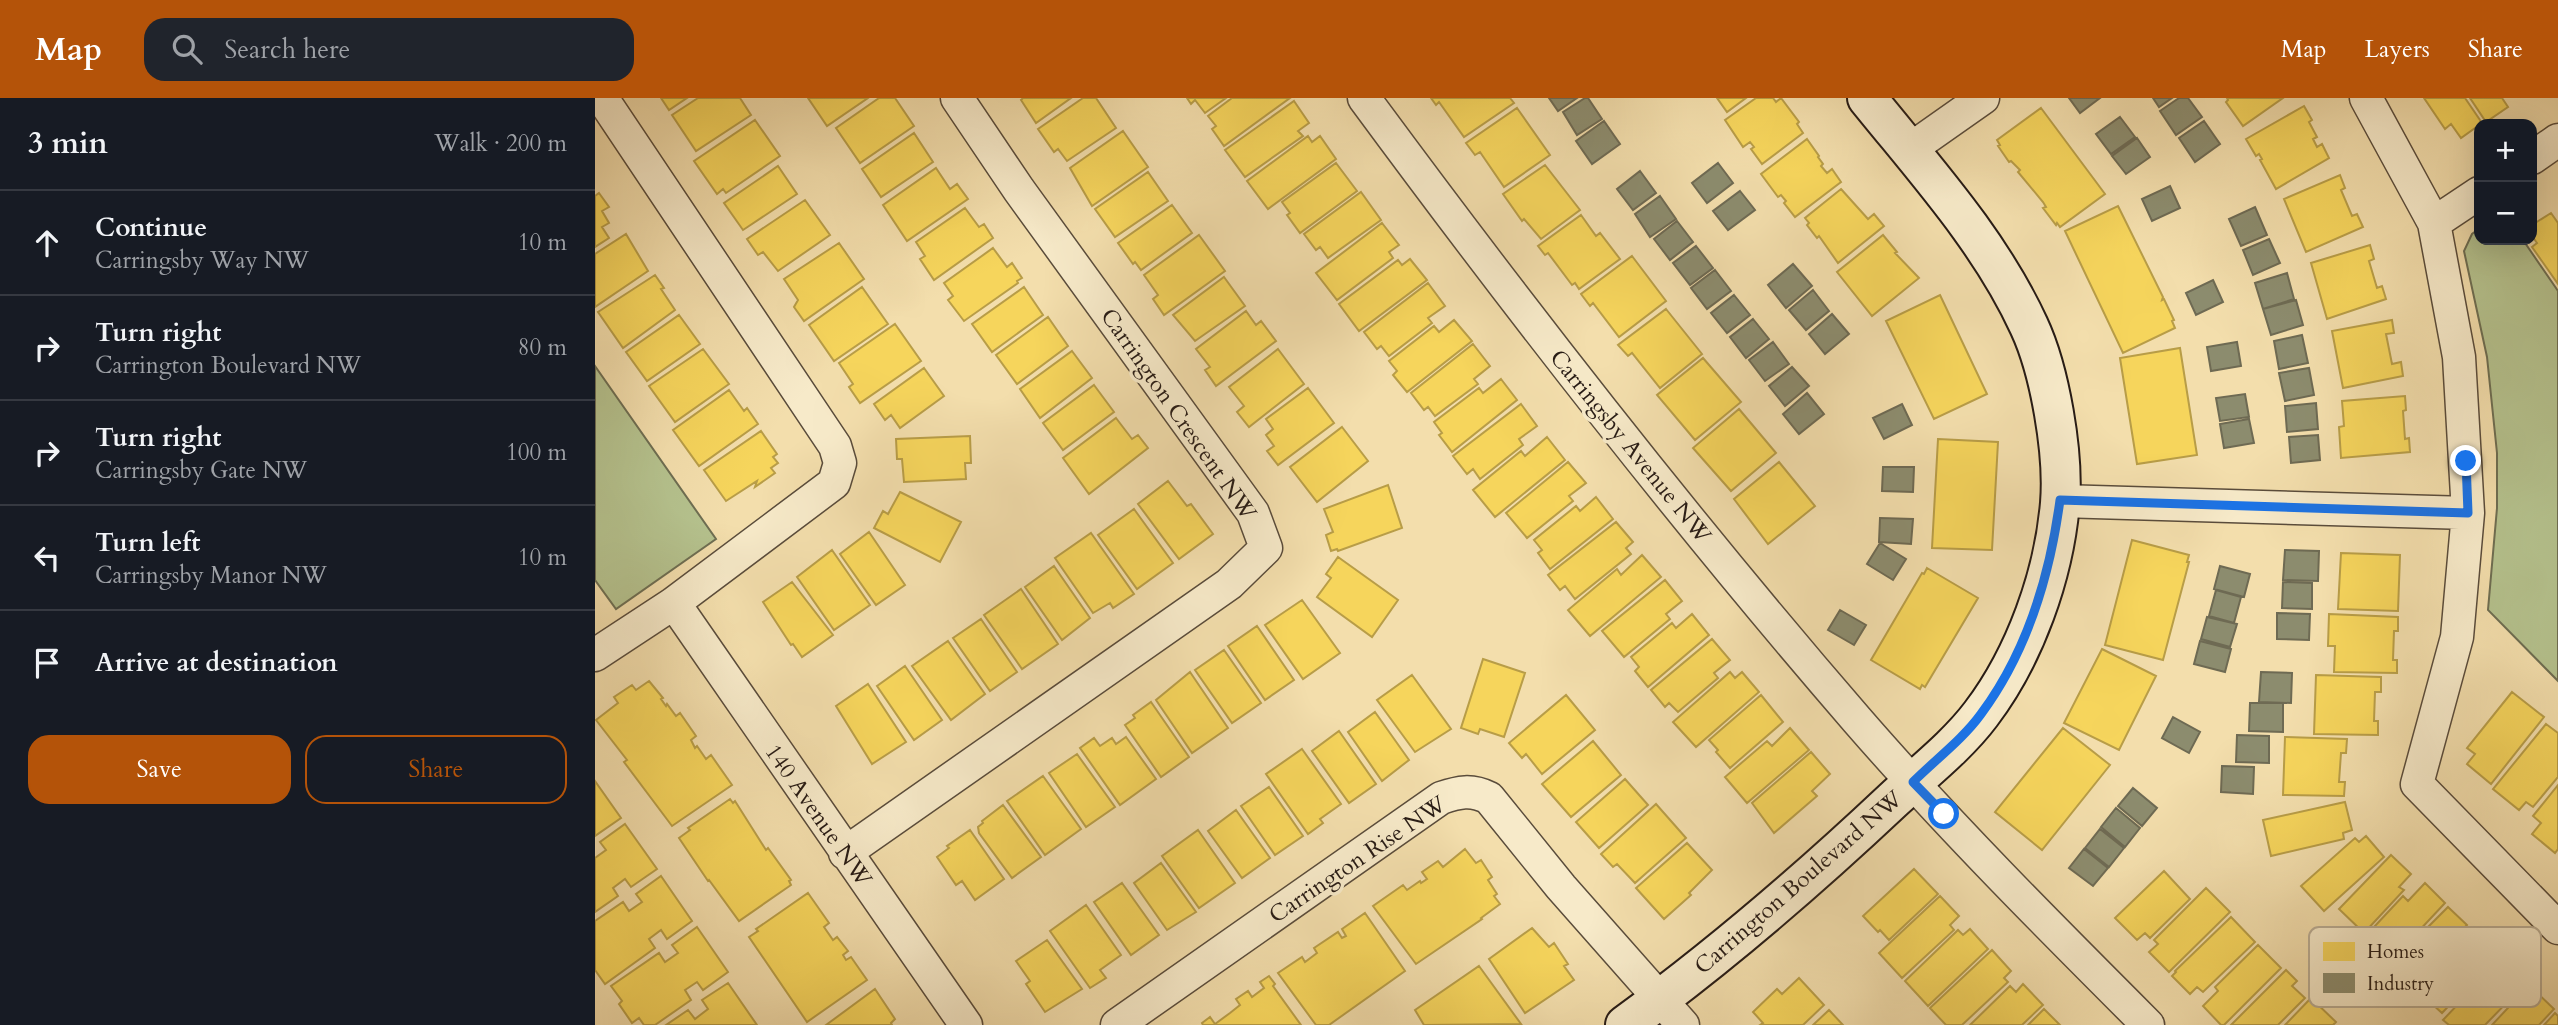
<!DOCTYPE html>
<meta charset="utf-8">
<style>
body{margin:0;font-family:Cardo,serif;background:#20242c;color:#f1f3f6}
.controls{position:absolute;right:21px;top:21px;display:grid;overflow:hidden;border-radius:14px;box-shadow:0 7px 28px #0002}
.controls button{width:63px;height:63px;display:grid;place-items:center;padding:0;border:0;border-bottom:2px solid #363941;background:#171b24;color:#f1f3f6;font:35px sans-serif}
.stop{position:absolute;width:21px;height:21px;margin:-16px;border:5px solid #1a73e8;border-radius:50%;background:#fff}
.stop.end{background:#1a73e8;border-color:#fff;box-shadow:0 2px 7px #0008}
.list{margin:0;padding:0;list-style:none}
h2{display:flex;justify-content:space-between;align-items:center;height:91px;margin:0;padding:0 28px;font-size:30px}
h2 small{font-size:23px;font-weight:400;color:#9ea1a6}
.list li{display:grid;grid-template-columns:46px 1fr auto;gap:21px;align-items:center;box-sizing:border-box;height:105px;padding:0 28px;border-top:2px solid #363941}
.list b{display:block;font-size:26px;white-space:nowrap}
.list p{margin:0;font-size:23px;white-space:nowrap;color:#9ea1a6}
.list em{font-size:23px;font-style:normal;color:#9ea1a6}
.actions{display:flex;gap:14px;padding:21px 28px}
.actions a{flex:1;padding:16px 0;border:2px solid #b45309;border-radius:21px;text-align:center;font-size:24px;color:#b45309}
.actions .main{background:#b45309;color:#fff}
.icon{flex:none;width:38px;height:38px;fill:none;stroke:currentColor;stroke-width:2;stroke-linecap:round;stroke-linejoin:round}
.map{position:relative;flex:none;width:1963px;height:927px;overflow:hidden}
header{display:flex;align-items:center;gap:42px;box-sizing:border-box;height:98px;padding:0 35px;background:#b45309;color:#fff}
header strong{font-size:33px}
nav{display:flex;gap:38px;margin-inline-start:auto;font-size:24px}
.search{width:490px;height:63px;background:#20242c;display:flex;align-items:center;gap:18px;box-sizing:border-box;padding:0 24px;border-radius:21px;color:#9ea1a6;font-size:26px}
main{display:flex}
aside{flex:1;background:#171b24}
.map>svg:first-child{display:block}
.green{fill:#b5c28e;stroke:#6e6e52;stroke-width:2}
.homes{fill:#f6d55c;stroke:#b89d47;stroke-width:2}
.industry{fill:#8c8c6e;stroke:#6e6a53;stroke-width:2}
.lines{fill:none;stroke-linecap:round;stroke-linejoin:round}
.street-casing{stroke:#5a4c3b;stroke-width:35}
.secondary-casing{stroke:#271b15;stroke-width:42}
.street{stroke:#f7eac9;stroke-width:32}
.secondary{stroke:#f7eac9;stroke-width:38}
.route{stroke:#1a73e8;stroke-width:9}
.labels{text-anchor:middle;stroke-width:7;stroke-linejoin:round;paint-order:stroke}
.street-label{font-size:23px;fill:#271b15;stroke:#f7eac9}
.key{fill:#f7eac9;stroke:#b9ac93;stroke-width:2}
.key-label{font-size:19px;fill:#271b15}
</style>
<header>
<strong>Map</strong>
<div class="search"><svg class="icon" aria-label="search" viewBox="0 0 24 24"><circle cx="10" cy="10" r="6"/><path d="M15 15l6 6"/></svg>Search here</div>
<nav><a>Map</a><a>Layers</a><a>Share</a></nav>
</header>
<main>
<aside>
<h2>3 min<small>Walk · 200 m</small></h2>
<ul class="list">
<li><svg class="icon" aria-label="ahead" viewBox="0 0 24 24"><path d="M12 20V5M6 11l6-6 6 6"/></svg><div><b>Continue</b><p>Carringsby Way NW</p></div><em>10 m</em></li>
<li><svg class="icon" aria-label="right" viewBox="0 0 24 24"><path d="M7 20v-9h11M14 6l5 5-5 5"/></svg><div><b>Turn right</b><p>Carrington Boulevard NW</p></div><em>80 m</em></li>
<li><svg class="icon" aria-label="right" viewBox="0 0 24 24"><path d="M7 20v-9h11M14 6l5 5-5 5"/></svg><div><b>Turn right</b><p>Carringsby Gate NW</p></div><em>100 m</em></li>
<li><svg class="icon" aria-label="left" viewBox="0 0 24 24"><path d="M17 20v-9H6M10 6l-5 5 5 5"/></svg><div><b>Turn left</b><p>Carringsby Manor NW</p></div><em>10 m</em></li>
<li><svg class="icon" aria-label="arrive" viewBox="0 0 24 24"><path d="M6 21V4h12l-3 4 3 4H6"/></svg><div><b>Arrive at destination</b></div></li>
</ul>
<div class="actions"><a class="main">Save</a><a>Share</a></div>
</aside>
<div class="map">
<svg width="1963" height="927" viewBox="0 0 1963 927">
<rect width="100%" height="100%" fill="#f3deac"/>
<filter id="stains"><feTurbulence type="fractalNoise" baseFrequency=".00286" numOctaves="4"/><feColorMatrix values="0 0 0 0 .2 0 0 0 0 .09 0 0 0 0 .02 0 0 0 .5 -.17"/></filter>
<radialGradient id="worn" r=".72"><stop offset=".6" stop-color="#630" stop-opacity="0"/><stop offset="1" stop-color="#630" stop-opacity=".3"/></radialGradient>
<!-- green -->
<path class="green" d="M1884 131V142H1928L1963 193V583L1893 512 1902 410V355L1892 259 1869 153 1877 136Z
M0 268 121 441 21 511 0 482Z"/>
<!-- homes -->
<path class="homes" d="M66 0H92L74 12Z
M103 0H145L156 17 101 53 77 17Z
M213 0H273L232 28Z
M284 0H300L319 28 265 65 241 30Z
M428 0H476L441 25 426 2Z
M488 0H501L521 30 472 63 463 51 459 54 443 31Z
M592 0H631L610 15 600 2 596 6Z
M637 0H695L629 48 617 31 621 28 613 18Z
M836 0H915L919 5 869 39 844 4 841 7Z
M1122 0H1151L1132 14Z
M1161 0H1178L1181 4 1186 0 1204 24 1202 26 1208 35 1167 66 1156 51 1159 49 1155 44 1148 49 1130 22Z
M1632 0H1688L1648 28 1631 4 1633 2Z
M1829 0H1870L1887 25 1866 40 1856 26 1850 31Z
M1875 0H1907L1913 9 1891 24Z
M699 3 714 25 703 33 708 38 650 79 630 52Z
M1709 8 1717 22 1714 24 1722 39 1718 41 1722 49 1727 46 1734 60 1681 91 1665 62 1667 61 1664 56 1661 58 1651 41Z
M922 10 955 57 909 89 885 54 880 57 871 45Z
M1446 10 1510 96 1465 129 1462 125 1461 127 1448 110 1451 109 1448 104 1423 74 1425 72 1416 63 1414 64 1403 48 1405 47 1402 42Z
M160 22 185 58 131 95 128 91 122 96 99 63Z
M528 33 553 69 497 108 475 70Z
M319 35 338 64 286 99 267 71Z
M713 38 717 44 725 38 741 61 673 111 652 83Z
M1212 41 1224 58 1223 59 1228 66 1226 68 1232 75 1237 71 1246 84 1200 119 1189 105 1191 103 1186 97 1183 99 1166 76Z
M741 65 762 93 705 135 692 117 695 115 687 104Z
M950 67 985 112 946 141 929 121 927 123 908 96Z
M183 68 202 96 148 132 129 105Z
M341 70 355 91 362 86 373 101 312 143 288 107Z
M553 74 573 103 520 139 500 111Z
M1745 77 1750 90 1746 92 1757 118 1762 116 1768 129 1711 154 1689 101Z
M1246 91 1273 121 1279 116 1289 128 1243 165 1224 138 1222 140 1212 127 1214 125 1210 120Z
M766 94 786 122 733 160 725 149 721 152 709 136Z
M4 95 14 109 7 113 14 125 7 129 14 140 0 149V98Z
M210 102 235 137 183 173 168 154 163 157 152 141Z
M577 107 597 135 546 172 540 164 538 166 523 145Z
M1523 108 1568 199 1567 202 1569 201 1579 222 1577 223 1580 230 1528 255 1470 133Z
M370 110 384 129 389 126 398 140 339 182 325 161 330 158 321 144Z
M1956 115 1963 125V186L1937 149 1942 145 1937 138V127Z
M986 117 1001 138 1005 135 1025 161 984 191 980 185 977 187 953 155 950 157 943 148Z
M787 125 804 147 794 154 798 160 742 202 721 175Z
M31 136 53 173 0 209V156Z
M604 137 630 173 569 217 558 201 563 197 549 177Z
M1288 137 1302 154 1300 155 1324 180 1277 218 1242 174Z
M244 145 269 181 209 223 199 209 203 202 189 181Z
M1775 147 1779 161 1774 163 1782 190 1787 188 1791 201 1732 221 1716 165Z
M398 150 412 169 417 165 427 180 422 183 423 185 369 223 353 202 358 198 349 185Z
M1037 158 1071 203 1024 239 998 205 995 208 986 196Z
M815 161 832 182 764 233 744 206 803 162 807 167Z
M60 177 69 190 66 191 80 212 28 250 3 214Z
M629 179 650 208 600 243 578 217Z
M833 185 850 208 833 220 837 225 794 258 786 248 782 251 769 234Z
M267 189 293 226 239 263 214 227Z
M429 189 448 217 397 254 377 226Z
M1345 197 1392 296 1339 321 1291 223Z
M1071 211 1107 256 1065 290 1037 255 1033 258 1023 247Z
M651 213 661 227 666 223 681 243 621 288 610 272 615 269 601 251Z
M84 217 105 246 52 283 31 254Z
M453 219 473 248 422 286 401 257Z
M859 222 877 243 812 294 798 277 802 273 794 263 839 228 844 234Z
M1797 222 1799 235 1791 236 1797 266 1806 264 1808 278 1748 290 1737 233Z
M300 226 326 263 265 305 254 289 258 286 244 265Z
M878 246 895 268 879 281 883 286 840 318 833 309 829 312 816 295Z
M1585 250 1602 357 1542 366 1525 260Z
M108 251 134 286 80 324 54 288Z
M683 251 709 286 654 329 642 314 649 308 634 289Z
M477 253 497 280 445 320 425 291Z
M1108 260 1146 304 1100 342 1062 297Z
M329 270 349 298 305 330 296 317 290 322 279 306Z
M906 281 922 302 857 354 844 337 847 335 839 324 884 290 888 295Z
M499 287 519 314 468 352 448 325Z
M713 290 739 325 683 367 672 353 679 348 671 337 678 331 671 321Z
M134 292 149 313 152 310 163 326 104 368 78 332Z
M1810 298 1811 312 1808 313 1810 341 1814 340 1815 354 1746 360 1744 329 1749 328 1747 303Z
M926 306 942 328 924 341 928 347 885 381 878 371 872 376 858 358Z
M1144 311 1181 355 1136 393 1098 350Z
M521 320 537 341 543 337 553 350 494 396 468 360Z
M747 329 773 363 722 404 695 369Z
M166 333 182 356 178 359 183 365 176 370 180 375 160 389 162 383 131 403 109 372Z
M375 338 376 365H370L371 381 309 384 307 361H302L301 341Z
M952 339 970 362 900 419 878 392 926 353 930 358Z
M1343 341 1403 344 1397 452 1337 450Z
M973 364 991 385 974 398 978 403 932 440 911 415Z
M1184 364 1220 408 1173 446 1139 401Z
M573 383 592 408 596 406 618 436 584 461 543 406Z
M793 387 807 430 743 453 742 451 736 453 731 437 738 434 729 411Z
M305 394 366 424 345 464 279 430 288 413 293 416Z
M1001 399 1018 421 955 471 943 455 947 452 939 442 981 408 985 413Z
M539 411 578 465 542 491 503 437Z
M1021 424 1038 444 1031 450 1036 456 980 501 970 488 965 492 953 477Z
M274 434 310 487 281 507 245 456Z
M496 435 539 496 518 510 515 505 498 515 460 460Z
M1537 442 1594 457 1592 464H1594L1568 562 1510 547Z
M237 452 275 507 239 532 202 479Z
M1746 455 1805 457 1803 513 1743 511Z
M1047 457 1066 479 995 538 973 512 1022 471 1026 477Z
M743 459 803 502 777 539 722 499 736 480 731 476Z
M459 468 495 520 467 542 430 489Z
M1332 470 1383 500 1330 589 1327 587 1325 591 1276 562 1327 475 1329 476Z
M1070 482 1087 503 1071 516 1075 521 1029 559 1007 533Z
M197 484 238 537 207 559 198 546 196 547 168 504Z
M426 491 463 546 427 571 389 517Z
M707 502 745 555 708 581 670 527Z
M1097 516 1114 537 1053 589 1040 573 1044 569 1036 559 1077 525 1081 530Z
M1734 516 1803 519V533H1799L1798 562H1802V575L1739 574 1740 548H1733Z
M386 521 422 574 395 593 358 540Z
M662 528 699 582 670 602 633 548Z
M1117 541 1135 562 1119 575 1123 580 1083 614 1074 605 1070 609 1056 592Z
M353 543 390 596 356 622 317 568Z
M1507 551 1561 578 1524 652 1469 625Z
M629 552 666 605 637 625 600 572Z
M888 561 930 575 909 639 885 631 883 636 866 630Z
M310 568 347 622 319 642 282 588Z
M595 574 633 630 597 655 561 602Z
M1135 574 1140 580 1147 574 1164 594 1101 649 1078 624Z
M817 577 856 631 820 654 782 602Z
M1721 577 1786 579V594H1780L1779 623H1783V637L1719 636Z
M54 583 68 600 66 601 71 608 72 606 81 618 85 615 101 638 96 642 100 650 102 648 111 661 116 657 137 687 77 728 29 664 32 662 1 622 23 605 19 599 37 587 41 592Z
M273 586 311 644 277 666 241 608Z
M1917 594 1949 619 1896 686 1872 666 1880 656 1872 650Z
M971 597 1000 632 947 676 931 656 927 660 914 645Z
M1166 597 1188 624 1135 670 1121 654 1123 652 1114 642Z
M556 604 594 659 566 679 530 627 540 620 538 617Z
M780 614 814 662 787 683 753 634Z
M1951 626 1963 635V679L1938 709 1931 704 1924 712 1898 691Z
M1195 630 1214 652 1152 705 1130 679 1172 643 1177 648Z
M1468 630 1515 667 1447 752 1400 714Z
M744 633 781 686 754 705 717 653Z
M531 639 561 681 525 707 485 650 499 640 505 648 517 640 521 646Z
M1690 639 1752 641 1751 655H1746L1744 684H1750L1749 698 1688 697Z
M998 643 1026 677 976 719 947 686Z
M707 651 746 706 725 721 728 725 713 736 671 676Z
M1216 654 1235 676 1217 693 1222 698 1179 735 1157 705Z
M482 656 520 709 491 729 454 675Z
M448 678 486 731 450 757 412 703Z
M1030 681 1053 707 1004 750 981 724Z
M0 683 26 720 0 738Z
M1963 687V751L1960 755 1937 736 1946 725 1938 718Z
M674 689 708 738 680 757 646 708Z
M135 701 138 705 140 703 171 752 173 750 196 782 194 783 196 787 144 823 114 782 113 783 84 740 95 732 93 730Z
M1750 704 1757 732 1748 735 1749 741 1676 758 1668 722Z
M1061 706 1091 740 1040 785 1022 766 1018 769 1006 756Z
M408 707 446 759 417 780 384 735 383 729 388 725 387 723Z
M641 712 675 760 647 780 613 733Z
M30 726 62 771 36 789 30 781 18 790 23 798 0 814V760L11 752 5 744Z
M375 732 409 781 380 802 367 783 361 787 342 759 354 750 352 748Z
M603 732 640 785 604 810 567 758Z
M1771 738 1789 759 1729 813 1706 788 1760 740 1764 744Z
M1092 745 1117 772 1094 795 1096 797 1069 821 1041 790Z
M870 751 881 765 886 762 897 779 893 782 902 796 899 798 905 806 886 820 887 821 821 866 778 808 808 787 812 792 825 783 826 785 832 781 827 774 843 763 848 769Z
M1796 757 1816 776 1804 789 1809 792 1769 835 1744 811Z
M566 765 601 814 572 832 539 785Z
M1319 771 1343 796 1294 842 1285 832 1283 834 1268 818Z
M1569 773 1595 801 1555 840 1550 835 1542 842 1520 820Z
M66 778 97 823 72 841 66 832 54 841 60 850 10 886 0 872V823L28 804 34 813 47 804 41 796Z
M527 785 564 837 536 857 499 804Z
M1830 785 1850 805 1791 868 1765 844 1808 798 1813 803Z
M1611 790 1635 814 1574 874 1554 854 1563 846 1559 842Z
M213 795 234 825 229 829 238 842 242 839 253 853 248 857 251 862 256 859 272 882 212 924 154 839 163 833 161 831Z
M1345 798 1364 818 1355 827 1359 832 1307 880 1284 855Z
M491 807 526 857 505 872 511 880 495 890 455 833Z
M1853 809 1872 827 1867 832 1872 836 1823 887 1812 876 1807 881 1794 868Z
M770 815 810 873 734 927H721L683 875 707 859 710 864 722 855 719 850 743 834 747 840 751 838 747 831Z
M1636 819 1660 844 1608 894 1602 889 1595 896 1577 878 1581 874 1580 873Z
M102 829 133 874 108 892 102 884 90 892 96 902 60 927H49L44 920 37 925 24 906 27 903 16 888 64 855 70 864 83 855 77 847Z
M937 830 954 849 959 845 973 866 969 868 979 882 930 915 894 861Z
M1375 831 1393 851 1333 908 1310 883 1363 832 1368 837Z
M452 842 487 891 450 914 431 886 435 883 421 863Z
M1880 846 1896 863 1847 915 1824 894 1862 854 1867 859Z
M1663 847 1686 870 1629 927H1626L1608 908 1623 893 1620 889Z
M1397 852 1416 873 1409 880 1413 884 1367 927H1351L1335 910Z
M1906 861 1926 880 1919 886 1924 892 1890 927H1854L1848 922Z
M884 868 926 926 829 927 820 912Z
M1691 872 1702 883 1697 888 1710 900 1683 927H1636Z
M674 878 680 886 678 888 706 927H608L607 925 615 919 620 926 635 915 645 907 641 901 653 893 657 899 669 890 665 884Z
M1204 880 1229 907 1208 927H1165L1168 925 1158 914 1182 891 1187 896Z
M133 885 162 927H71L93 912 100 921 113 911 107 902Z
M1428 886 1448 907 1427 927H1375L1415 888 1421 894Z
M280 891 300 921 296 925 297 927H231Z
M1938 891 1959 911 1944 927H1897L1925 897 1930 901Z
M1716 900 1741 924 1738 927H1690Z
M1449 911 1465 927H1433Z
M1234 912 1248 927H1218Z
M1960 915 1963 918V927H1949Z"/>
<!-- industry -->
<path class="industry" d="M954 0H982L963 13Z
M990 0H993L1007 21 982 37 968 14Z
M1474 0H1505L1485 15Z
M1558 0H1577L1564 9Z
M1584 0H1593L1607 19 1581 37 1565 13Z
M1525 19 1540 39 1516 56 1501 36Z
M1009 23 1025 46 997 66 981 43Z
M1609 23 1625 46 1600 64 1584 40Z
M1542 40 1555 59 1531 76 1517 58Z
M1123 65 1138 85 1112 105 1097 85Z
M1045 73 1061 95 1038 112 1022 91Z
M1575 88 1585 110 1557 123 1547 101Z
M1145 93 1160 112 1133 132 1118 113Z
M1065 98 1081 121 1055 139 1040 116Z
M1660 109 1672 137 1646 148 1634 121Z
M1082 123 1098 144 1075 162 1059 141Z
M1674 141 1685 165 1658 177 1648 152Z
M1101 148 1118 170 1095 187 1078 165Z
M1198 166 1217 188 1191 210 1173 187Z
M1120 172 1136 193 1112 211 1096 190Z
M1692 175 1699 201 1668 211 1660 185Z
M1618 182 1628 204 1601 217 1591 195Z
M1218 192 1234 213 1211 232 1194 212Z
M1139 197 1155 217 1132 235 1116 215Z
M1701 202 1708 227 1676 237 1668 211Z
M1237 216 1254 236 1230 256 1214 236Z
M1158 221 1174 241 1151 260 1135 239Z
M1707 237 1713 265 1684 271 1679 243Z
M1178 244 1194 266 1170 283 1154 262Z
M1642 244 1646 268 1616 273 1612 249Z
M1197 269 1214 288 1190 308 1174 288Z
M1714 270 1719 297 1690 303 1684 275Z
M1212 295 1229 316 1204 336 1188 316Z
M1650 296 1654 319 1625 323 1621 300Z
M1721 305 1723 331 1692 334 1690 308Z
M1307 306 1317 327 1289 341 1278 320Z
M1654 321 1659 345 1629 350 1625 326Z
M1723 337 1725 362 1696 365 1694 339Z
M1288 369H1319L1318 394 1287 393Z
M1285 420 1318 421 1316 446 1284 444Z
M1285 445 1311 461 1298 482 1272 466Z
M1690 452 1724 453 1723 483 1688 482Z
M1625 468 1655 476 1649 499 1619 491Z
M1688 484 1717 485V511L1687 510Z
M1621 492 1646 499 1639 525 1614 518Z
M1245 512 1271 527 1259 547 1233 532Z
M1682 515 1715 516 1714 542 1682 541Z
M1612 519 1642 526 1635 549 1606 541Z
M1605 543 1636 551 1630 574 1599 566Z
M1666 574 1697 575 1696 605 1664 604Z
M1655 605H1688V634L1654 633Z
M1578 619 1605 634 1594 655 1567 640Z
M1642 637 1674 638V665L1641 664Z
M1627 668 1659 669 1658 696 1626 694Z
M1538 690 1562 710 1547 728 1523 708Z
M1521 710 1545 730 1530 749 1506 729Z
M1505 731 1529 750 1514 769 1490 750Z
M1489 751 1513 770 1498 788 1474 770Z"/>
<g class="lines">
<!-- street casing -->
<g class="street-casing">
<path id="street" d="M769 0C926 213 1089 422 1262 622 1354 728 1454 828 1553 927
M1771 0 1839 125 1864 259 1873 415 1862 539 1822 686 1963 830
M1314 52 1388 0
M1937 60 1963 42
M1839 125 1884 95
M1465 403 1873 415
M79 505 371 927
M0 557 79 505 239 385 245 365 240 348 7 0
M250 755 634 486 671 450 658 415 424 92 362 0
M522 927 846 700C864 694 876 691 894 700L966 789 1088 927"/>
</g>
<!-- secondary casing -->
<g class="secondary-casing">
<path id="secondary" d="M1030 927C1125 858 1213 782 1298 702 1327 675 1362 648 1386 616 1430 558 1459 477 1465 405 1469 355 1455 273 1434 228 1395 143 1330 72 1272 0"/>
</g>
<!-- street -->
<use href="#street" class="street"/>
<!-- secondary -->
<use href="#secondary" class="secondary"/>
</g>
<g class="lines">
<!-- route -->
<path class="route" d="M1349 716 1318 684C1340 662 1368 641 1386 616 1432 554 1455 477 1465 402L1873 415 1871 363"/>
</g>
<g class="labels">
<!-- street labels -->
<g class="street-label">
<text transform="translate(584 316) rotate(55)" y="8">Carrington Crescent NW</text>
<text transform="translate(1036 348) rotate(51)" y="8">Carringsby Avenue NW</text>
<text transform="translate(224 717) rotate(55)" y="8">140 Avenue NW</text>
<text transform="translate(762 761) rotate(-34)" y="8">Carrington Rise NW</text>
<text transform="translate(1203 784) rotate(-41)" y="8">Carrington Boulevard NW</text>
</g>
</g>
<!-- legend -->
<rect x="1714" y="829" width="232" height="80" rx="10" class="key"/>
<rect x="1728" y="844" width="32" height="19" fill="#f6d55c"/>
<rect x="1728" y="875" width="32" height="20" fill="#8c8c6e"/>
<g class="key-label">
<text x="1772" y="860">Homes</text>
<text x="1772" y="892">Industry</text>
</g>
<rect width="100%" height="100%" filter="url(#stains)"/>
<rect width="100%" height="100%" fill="url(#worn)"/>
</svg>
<div class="controls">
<button>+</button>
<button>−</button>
</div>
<div class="stop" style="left:1349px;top:716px"></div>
<div class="stop end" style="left:1871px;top:363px"></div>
</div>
</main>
